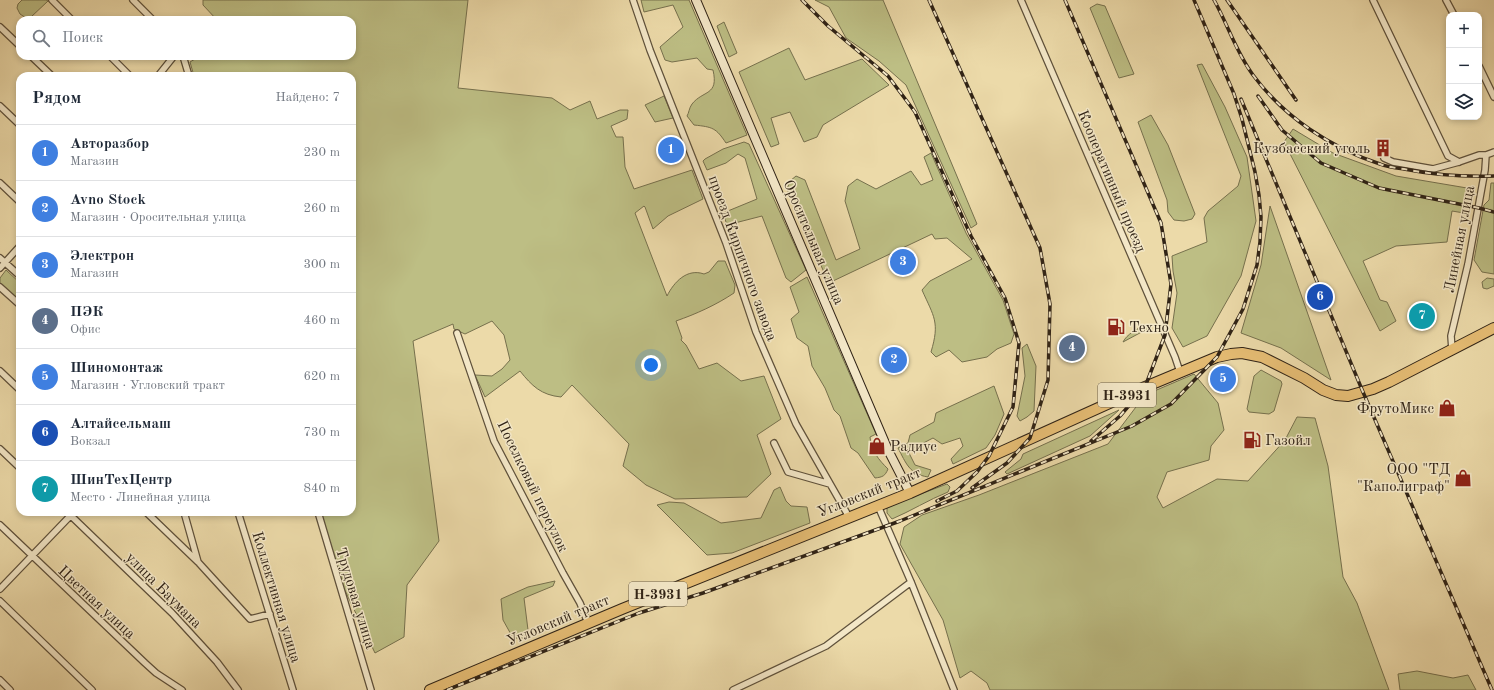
<!DOCTYPE html>
<html lang="ru">
<meta charset="utf-8">
<style>
body{margin:0;font-family:"Old Standard TT",serif;background:#f2f2f3;color:#1f2937}
.controls{position:absolute;right:12px;top:12px;display:grid;overflow:hidden;border-radius:8px;box-shadow:0 2px 6px #0003}
.controls button{width:36px;height:36px;display:grid;place-items:center;padding:0;border:0;border-bottom:1px solid #e0e1e3;background:#fff;color:#1f2937;font:20px sans-serif}
.you{position:absolute;left:651px;top:365px;width:14px;height:14px;margin:-10px;border:3px solid #fff;border-radius:50%;background:#1a73e8;box-shadow:0 0 0 6px #1a73e833}
.badge{display:grid;place-items:center;width:26px;height:26px;border-radius:50%;background:#1a73e8;color:#fff;font-size:13px;font-weight:700}
.pin{position:absolute;translate:-50% -50%;border:2px solid #fff;box-shadow:0 1px 4px #0006}
.list{margin:0;padding:0;list-style:none}
h2{display:flex;justify-content:space-between;align-items:center;height:52px;margin:0;padding:0 16px;font-size:17px}
h2 small{font-size:13px;font-weight:400;color:#747a83}
.list li{display:grid;grid-template-columns:26px 1fr auto;gap:12px;align-items:center;box-sizing:border-box;height:56px;padding:0 16px;border-top:1px solid #e0e1e3}
.list b{display:block;font-size:15px;white-space:nowrap}
.list p{margin:0;font-size:13px;white-space:nowrap;color:#747a83}
.list em{font-size:13px;font-style:normal;color:#747a83}
.icon{flex:none;width:22px;height:22px;fill:none;stroke:currentColor;stroke-width:2;stroke-linecap:round;stroke-linejoin:round}
.map{position:relative;flex:none;width:1494px;height:690px;overflow:hidden}
.search{position:absolute;background:#fff;box-shadow:0 2px 6px #0003;left:16px;top:16px;width:340px;height:44px;display:flex;align-items:center;gap:10px;box-sizing:border-box;padding:0 14px;border-radius:12px;color:#747a83;font-size:15px}
.panel{position:absolute;background:#fff;box-shadow:0 2px 6px #0003;left:16px;top:72px;width:340px;height:444px;border-radius:12px}
.map>svg:first-child{display:block}
.green{fill:#bdbe84;stroke:#76704d}
.lines{fill:none;stroke-linecap:round;stroke-linejoin:round}
.street-casing{stroke:#5f513b;stroke-width:8}
.secondary-casing{stroke:#302316;stroke-width:10}
.highway-casing{stroke:#302316;stroke-width:12}
.street{stroke:#f3e7c7;stroke-width:5.5}
.secondary{stroke:#f3e7c7;stroke-width:8}
.highway{stroke:#e6bd74;stroke-width:10}
.rail-casing{stroke:#302316;stroke-width:3.5}
.rail{stroke:#f3e7c7;stroke-width:2;stroke-dasharray:6;stroke-linecap:butt}
.labels{text-anchor:middle;stroke-width:3;stroke-linejoin:round;paint-order:stroke}
.shield{fill:#f3e7c7;stroke:#6a5e4b;stroke-width:1}
.shield-label{font-size:14px;font-weight:bold;fill:#302316}
.poi-label{font-size:15px;fill:#302316;stroke:#f3e7c7;text-anchor:end}
.street-label{font-size:15px;fill:#302316;stroke:#f3e7c7}
</style>
<div class="map">
<svg width="1494" height="690" viewBox="0 0 1494 690">
<rect width="100%" height="100%" fill="#ecdaa9"/>
<filter id="stains"><feTurbulence type="fractalNoise" baseFrequency=".005" numOctaves="4"/><feColorMatrix values="0 0 0 0 .2 0 0 0 0 .09 0 0 0 0 .02 0 0 0 .5 -.17"/></filter>
<radialGradient id="worn" r=".72"><stop offset=".6" stop-color="#630" stop-opacity="0"/><stop offset="1" stop-color="#630" stop-opacity=".3"/></radialGradient>
<!-- green -->
<path class="green" d="M22 0H46L48 1 31 17 26 18 20 14 17 8 18 4Z
M203 0H468L458 88 552 98 570 110 590 101 597 119 620 110H628L627 119 611 126 616 137H623L625 167 634 189 692 170 703 199 668 216 653 229 645 207 644 206 635 213 667 296C674 282 687 268 704 274L709 272 718 261H725L735 285 734 293C716 305 696 314 676 321L682 338 681 340 686 345 699 369 717 363 741 381 764 376 781 419 757 435 771 474 747 497 675 499 646 485 623 466 629 444 572 385 561 397C541 395 532 386 520 371L485 397 475 375 492 376 502 369 510 360 504 335 492 321 465 334 454 329 453 324 413 341 439 541 407 585 404 637 375 653 336 572 319 512H352V76H194L190 62 200 56H352V20H217L203 5Z
M641 0H689L747 135 726 143C716 128 713 127 694 125L687 116C689 113 689 108 692 104 703 90 719 96 713 70L707 69 697 58 672 62 665 60 660 47 683 27 673 5 644 12Z
M815 0H883L977 224 971 228 906 85 879 61 846 38 829 7Z
M1097 4 1105 6 1134 74 1119 78 1090 8Z
M724 22 737 53 729 57 717 26Z
M789 48 805 80 862 59 889 85 823 125 817 137 804 142 790 112 771 118 779 144 771 147 739 72Z
M1202 64 1225 107 1247 157 1256 221 1241 276 1207 336 1183 347 1172 328 1177 293 1173 271 1172 256 1207 242 1204 218 1208 211 1238 186 1241 176 1197 65Z
M664 96 673 118 655 122 645 105Z
M1151 115 1168 145 1195 214 1192 219 1184 221 1174 220 1168 212 1167 200 1138 122Z
M1293 129 1333 153 1396 176 1467 188 1464 213 1452 211 1447 242 1396 246 1363 261 1380 300 1387 302 1396 321 1380 331 1284 142Z
M744 142 749 144 806 270 791 282 786 278 762 216 727 225 723 213 757 199 745 158 738 154 726 163 707 170 703 161 705 159 723 149Z
M931 153 966 233 1003 300 1014 334 1011 343 997 349 987 357 962 362 949 350 936 357 931 352C940 322 934 317 922 290L930 281 972 259 947 238 935 239 932 234 833 281 827 279 787 189 790 181 796 176 805 180 836 260 860 249 845 201 848 186 857 179 876 189 911 171 921 185 933 180 924 157Z
M1491 183H1494V274L1482 272 1474 260 1484 205 1489 200Z
M1270 206 1331 380 1281 348 1241 333 1261 265Z
M6 270 20 283V301L0 283V278Z
M807 277 876 434 870 437C871 451 879 460 888 469 885 476 883 477 875 478L858 453 851 448 840 416 834 410 825 388 812 366 808 346 797 338 791 319 799 312 790 287Z
M1487 278 1494 279V286L1487 289 1483 288 1482 282Z
M1145 325 1151 327 1123 342C1127 334 1137 329 1145 325Z
M1027 344 1036 366 1034 411 1027 417 1020 421 1017 416 1025 376 1022 348Z
M1261 370 1281 381 1282 384 1274 411 1269 414 1249 412 1247 409 1254 376Z
M1194 374 1218 403 1224 430 1211 446 1209 460 1167 472 1157 497 1163 508 1217 479 1248 481 1285 440 1297 417 1315 418 1328 466 1343 577 1357 603 1389 690H990L987 683 971 671 960 678 943 620 900 544 904 527 922 515 979 495 1108 444 1145 395Z
M994 386 1004 414 995 435 986 448 953 464 951 459 963 446 960 438 942 444 933 438 908 451 915 465 931 470 928 477C909 474 906 463 898 448L908 443 910 435 934 422 936 413Z
M1119 410 1090 436 1007 474 1005 472 1021 459 1023 454Z
M947 484 950 487 948 492C928 500 911 511 892 519L887 513V504L896 500 902 501Z
M780 487 786 501 791 506 807 507 810 523 732 553 707 555 657 505 669 502 684 503 721 523 761 518 774 490Z
M555 581 553 586 524 598 528 630 525 638H513L503 620 501 599 528 587Z
M1417 671 1453 678 1468 675 1476 690H1400L1398 674Z"/>
<g class="lines">
<!-- street casing -->
<g class="street-casing">
<path id="street" d="M52 0 72 20
M133 0 153 20
M633 0 650 50 726 243 756 332 796 424 849 517
M1021 0 1175 357 1180 372
M1373 0 1448 156 1459 162
M1446 0 1454 15
M0 27 20 46
M31 56 52 76
M110 56 130 76
M183 56 189 76
M1479 66 1494 97
M158 76 174 56
M0 106 20 125
M1384 158 1393 162 1433 169 1459 162 1479 155H1486L1494 152
M0 183 20 202
M0 258 20 276
M0 268 20 246
M0 287 20 305
M457 333 494 441 563 573 580 603 588 623
M1452 350 1451 336 1468 264 1485 170 1486 155
M0 371 20 390
M774 443 788 472 830 484
M0 449 20 468
M878 506 911 582 954 690
M67 512 172 613 217 662 238 690
M146 512 198 562 250 619 270 614
M184 512 198 562
M238 512 293 690
M318 512 371 690
M0 525 145 663 156 673 182 690
M0 589 74 512
M0 601 92 690
M0 680 10 690
M733 690 826 646 911 582"/>
</g>
<!-- secondary casing -->
<g class="secondary-casing">
<path id="secondary" d="M696 0 888 450 910 493"/>
</g>
<!-- highway casing -->
<g class="highway-casing">
<path id="highway" d="M430 690 622 609 910 493 1145 387 1217 357 1231 354 1242 353 1262 357 1304 378 1323 390 1336 395 1348 396 1373 389 1389 382 1494 328"/>
</g>
<!-- street -->
<use href="#street" class="street"/>
<!-- secondary -->
<use href="#secondary" class="secondary"/>
<!-- highway -->
<use href="#highway" class="highway"/>
<!-- rail casing -->
<g class="rail-casing">
<path id="rail" d="M802 0 828 26 888 76 915 112 971 236 1005 298 1019 343 1013 407 989 456 977 472 957 491 937 501
M929 0 1040 248 1050 304 1048 380 1030 438 1007 463 972 488
M1065 0 1161 223 1171 284 1165 335 1145 387 1120 416 1091 441
M1214 0C1228 25 1236 52 1253 75 1284 117 1331 148 1380 164 1387 167 1396 168 1404 169 1434 175 1463 177 1494 176
M1227 0 1296 100
M1258 96 1282 130 1321 163 1379 188 1479 208 1494 212
M1241 99 1363 392 1492 690
M447 690 639 613 703 593 900 521 1132 426 1171 404 1217 357 1243 309 1257 265 1260 242 1261 217 1259 195 1255 172 1242 119 1234 94 1194 0"/>
</g>
<!-- rail -->
<use href="#rail" class="rail"/>
</g>
<!-- icons -->
<defs>
<g id="building-bare" transform="scale(1.38)"><path d="M-4-6H4V6H1V3H-1V6H-4ZM-2.5-4.3h1.7v1.8h-1.7ZM.8-4.3h1.7v1.8H.8ZM-2.5-1h1.7V.8h-1.7ZM.8-1h1.7V.8H.8Z" fill="#8f2418" stroke="#f3e7c7" stroke-width="2.5" paint-order="stroke"/></g>
<g id="fuel-bare" transform="scale(1.38)"><path d="M-5.5-6h7V0h2V4h1.3V-2.5L3-4.5l.8-.8L6-3V5H2.5V1h-1V6h-7ZM-4.2-4.7v3.2H.2V-4.7Z" fill="#8f2418" stroke="#f3e7c7" stroke-width="2.5" paint-order="stroke"/></g>
<g id="shop-bare" transform="scale(1.38)"><path d="M-5-2.5h2.3a2.7 3.5 0 0 1 5.4 0H5L5.5 6h-11ZM-1.5-2.5h3a1.5 2.3 0 0 0-3 0Z" fill="#8f2418" stroke="#f3e7c7" stroke-width="2.5" paint-order="stroke"/></g>
</defs>
<g fill-rule="evenodd">
<use href="#building-bare" x="1383" y="148"/>
<use href="#fuel-bare" x="1116" y="327"/>
<use href="#shop-bare" x="1447" y="408"/>
<use href="#fuel-bare" x="1252" y="440"/>
<use href="#shop-bare" x="877" y="446"/>
<use href="#shop-bare" x="1463" y="478"/>
</g>
<g class="labels">
<!-- shield labels -->
<g class="shield">
<rect x="1098" y="383" width="58" height="24" rx="3"/>
<rect x="629" y="582" width="58" height="24" rx="3"/>
</g>
<g class="shield-label">
<text x="1127" y="400">Н-3931</text>
<text x="658" y="599">Н-3931</text>
</g>
<!-- poi labels -->
<g class="poi-label">
<text x="1370" y="153">Кузбасский уголь</text>
<text x="1129" y="332" text-anchor="start">Техно</text>
<text x="1434" y="413">ФрутоМикс</text>
<text x="1265" y="445" text-anchor="start">Газойл</text>
<text x="890" y="451" text-anchor="start">Радиус</text>
<text x="1450" y="474">ООО "ТД<tspan x="1450" dy="17">"Каполиграф"</tspan></text>
</g>
<!-- street labels -->
<g class="street-label">
<text transform="translate(1112 181) rotate(67)" y="5">Кооперативный проезд</text>
<text transform="translate(1459 239) rotate(-79)" y="5">Линейная улица</text>
<text transform="translate(814 242) rotate(67)" y="5">Оросительная улица</text>
<text transform="translate(743 258) rotate(70)" y="5">проезд Кирпичного завода</text>
<text transform="translate(533 486) rotate(64)" y="5">Поселковый переулок</text>
<text transform="translate(869 492) rotate(-22)" y="5">Угловский тракт</text>
<text transform="translate(164 590) rotate(45)" y="5">улица Баумана</text>
<text transform="translate(277 597) rotate(73)" y="5">Коллективная улица</text>
<text transform="translate(356 598) rotate(73)" y="5">Трудовая улица</text>
<text transform="translate(97 602) rotate(43)" y="5">Цветная улица</text>
<text transform="translate(558 620) rotate(-23)" y="5">Угловский тракт</text>
</g>
</g>
<rect width="100%" height="100%" filter="url(#stains)"/>
<rect width="100%" height="100%" fill="url(#worn)"/>
</svg>
<div class="controls">
<button>+</button>
<button>−</button>
<button><svg class="icon" aria-label="layers" viewBox="0 0 24 24"><path d="M12 4l9 5-9 5-9-5zM3 14l9 5 9-5"/></svg></button>
</div>
<div class="you"></div>
<div class="pin badge" style="left:671px;top:150px;background:#3f7fe0">1</div>
<div class="pin badge" style="left:894px;top:360px;background:#3f7fe0">2</div>
<div class="pin badge" style="left:903px;top:262px;background:#3f7fe0">3</div>
<div class="pin badge" style="left:1072px;top:348px;background:#5c6f8a">4</div>
<div class="pin badge" style="left:1223px;top:379px;background:#3f7fe0">5</div>
<div class="pin badge" style="left:1320px;top:297px;background:#1a4fb4">6</div>
<div class="pin badge" style="left:1422px;top:316px;background:#0f9aa8">7</div>
<div class="search"><svg class="icon" aria-label="search" viewBox="0 0 24 24"><circle cx="10" cy="10" r="6"/><path d="M15 15l6 6"/></svg>Поиск</div>
<section class="panel">
<h2>Рядом<small>Найдено: 7</small></h2>
<ul class="list">
<li><span class="badge" style="background:#3f7fe0">1</span><div><b>Авторазбор</b><p>Магазин</p></div><em>230 m</em></li>
<li><span class="badge" style="background:#3f7fe0">2</span><div><b>Avno Stoсk</b><p>Магазин · Оросительная улица</p></div><em>260 m</em></li>
<li><span class="badge" style="background:#3f7fe0">3</span><div><b>Электрон</b><p>Магазин</p></div><em>300 m</em></li>
<li><span class="badge" style="background:#5c6f8a">4</span><div><b>ПЭК</b><p>Офис</p></div><em>460 m</em></li>
<li><span class="badge" style="background:#3f7fe0">5</span><div><b>Шиномонтаж</b><p>Магазин · Угловский тракт</p></div><em>620 m</em></li>
<li><span class="badge" style="background:#1a4fb4">6</span><div><b>Алтайсельмаш</b><p>Вокзал</p></div><em>730 m</em></li>
<li><span class="badge" style="background:#0f9aa8">7</span><div><b>ШинТехЦентр</b><p>Место · Линейная улица</p></div><em>840 m</em></li>
</ul>
</section>
</div>
